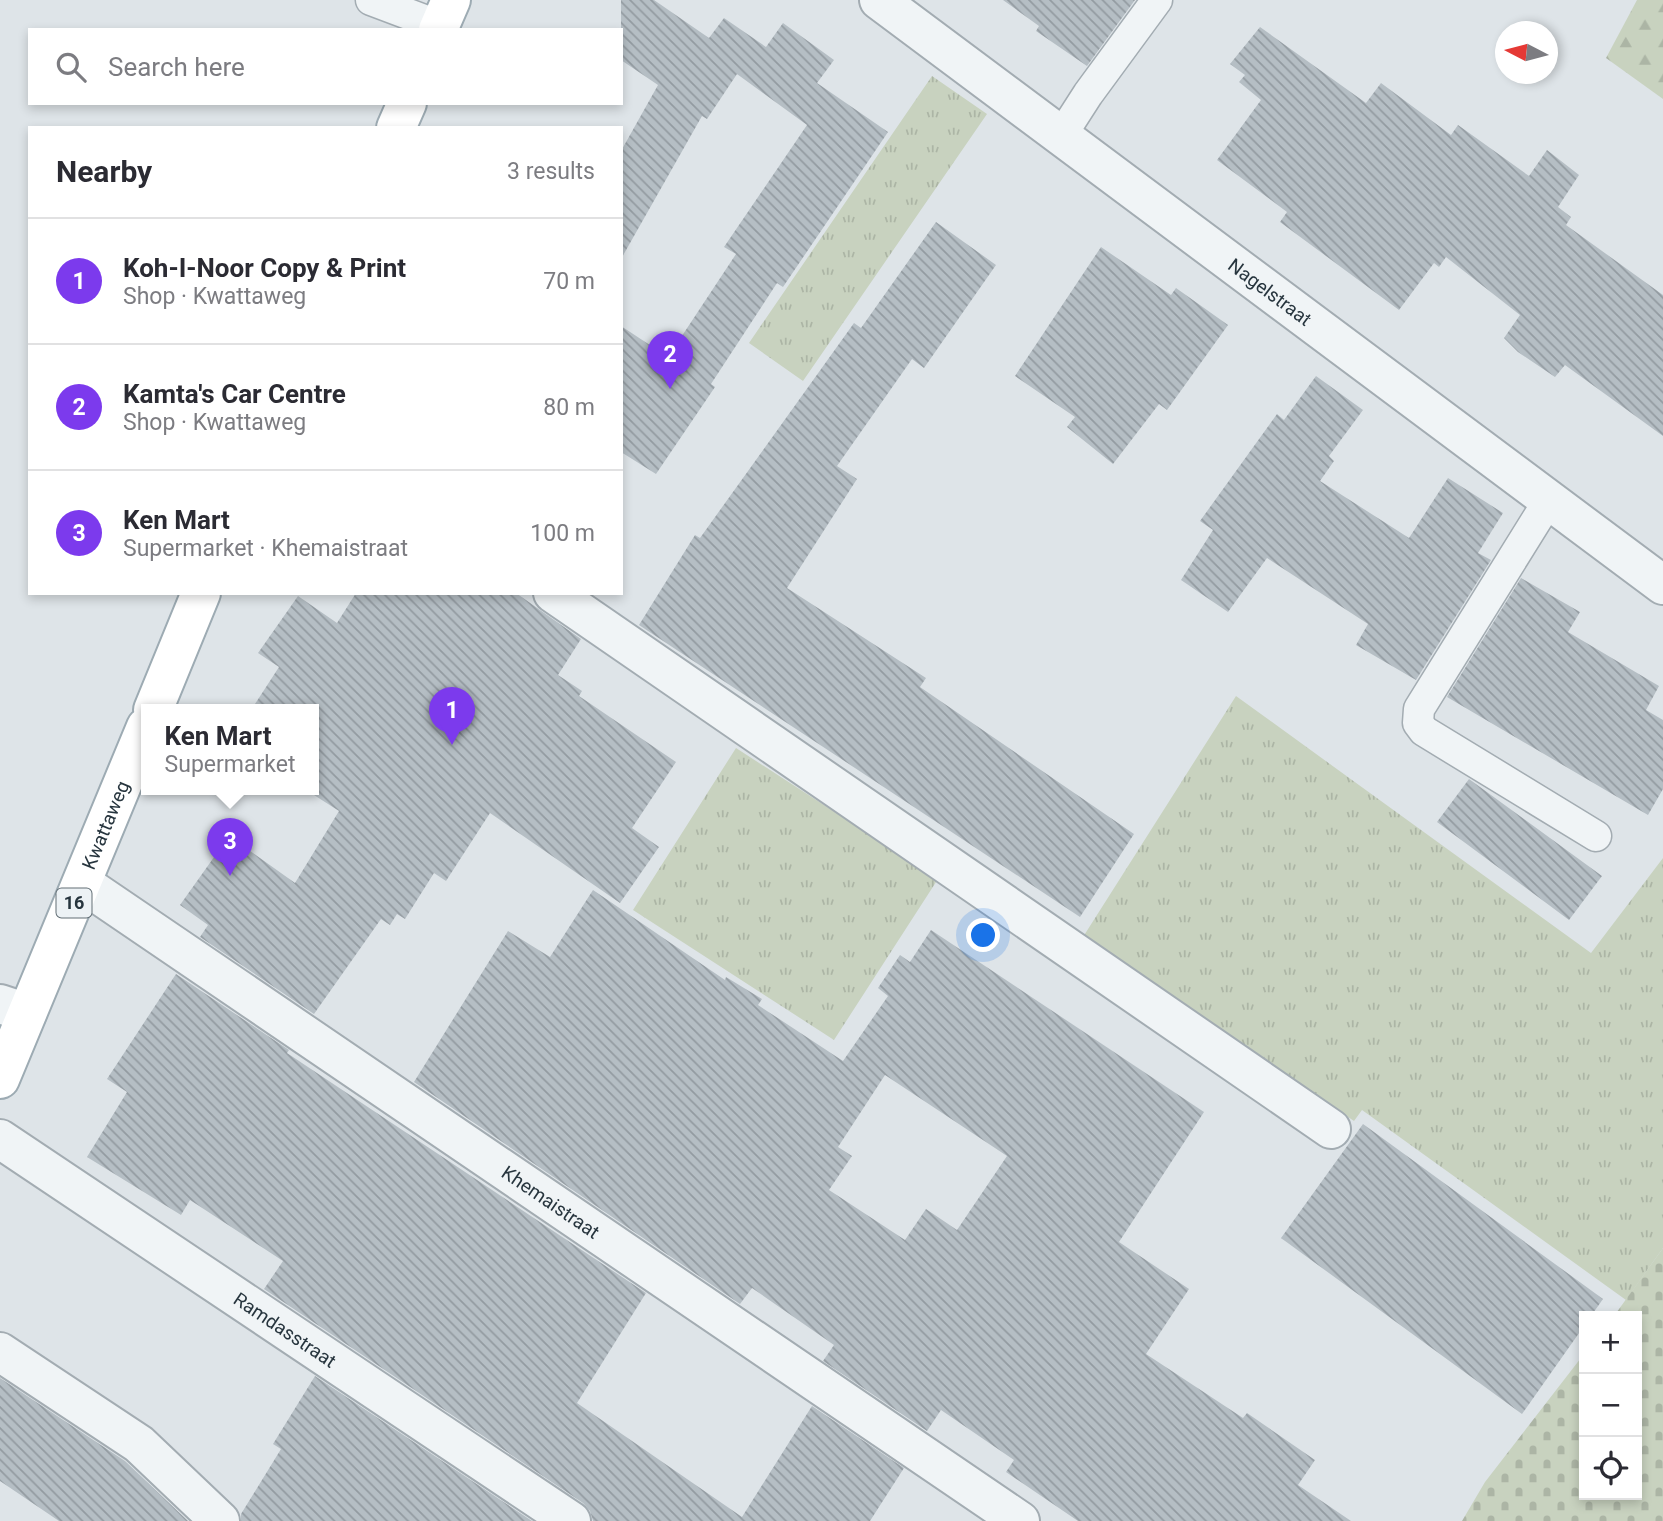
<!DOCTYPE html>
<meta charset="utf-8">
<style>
body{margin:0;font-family:Roboto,sans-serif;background:#f7f7f7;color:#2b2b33}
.controls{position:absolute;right:21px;bottom:21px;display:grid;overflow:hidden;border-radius:0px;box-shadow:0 4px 10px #0003}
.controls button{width:63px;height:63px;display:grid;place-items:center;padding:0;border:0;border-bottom:2px solid #e1e1e2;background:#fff;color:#2b2b33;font:35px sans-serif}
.compass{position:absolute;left:1495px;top:21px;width:63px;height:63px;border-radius:50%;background:#fff;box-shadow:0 4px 10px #0003;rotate:276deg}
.you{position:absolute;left:984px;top:936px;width:24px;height:24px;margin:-18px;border:5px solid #fff;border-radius:50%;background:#1a73e8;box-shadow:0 0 0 10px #1a73e833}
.badge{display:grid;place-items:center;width:46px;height:46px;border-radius:50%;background:#7c3aed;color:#fff;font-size:23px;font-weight:700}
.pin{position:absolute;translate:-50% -58px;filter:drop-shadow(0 2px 4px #0008)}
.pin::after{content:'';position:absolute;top:37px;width:24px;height:21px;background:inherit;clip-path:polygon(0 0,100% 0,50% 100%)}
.popup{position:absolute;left:141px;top:704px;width:178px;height:91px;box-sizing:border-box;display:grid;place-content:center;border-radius:0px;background:#fff;filter:drop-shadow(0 2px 5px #0005);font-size:23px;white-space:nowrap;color:#7c7c81}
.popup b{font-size:26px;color:#2b2b33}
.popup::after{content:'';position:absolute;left:50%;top:100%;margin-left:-14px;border:14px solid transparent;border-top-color:#fff}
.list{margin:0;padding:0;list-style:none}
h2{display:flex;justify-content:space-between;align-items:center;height:91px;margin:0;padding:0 28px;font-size:30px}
h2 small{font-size:23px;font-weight:400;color:#7c7c81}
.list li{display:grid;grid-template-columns:46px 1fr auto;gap:21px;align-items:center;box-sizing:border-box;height:126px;padding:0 28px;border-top:2px solid #e1e1e2}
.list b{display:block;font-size:26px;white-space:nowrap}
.list p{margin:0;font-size:23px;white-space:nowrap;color:#7c7c81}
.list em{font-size:23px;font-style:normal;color:#7c7c81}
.icon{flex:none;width:38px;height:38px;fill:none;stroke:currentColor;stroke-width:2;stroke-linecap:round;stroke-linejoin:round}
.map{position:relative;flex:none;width:1663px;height:1521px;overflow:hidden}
.search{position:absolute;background:#fff;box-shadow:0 4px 10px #0003;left:28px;top:28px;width:595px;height:77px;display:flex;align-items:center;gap:18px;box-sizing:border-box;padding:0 24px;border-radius:0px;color:#7c7c81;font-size:26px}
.panel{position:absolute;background:#fff;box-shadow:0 4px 10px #0003;left:28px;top:126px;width:595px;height:469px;border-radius:0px}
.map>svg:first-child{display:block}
.grass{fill:url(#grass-tufts)}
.forest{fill:url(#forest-firs)}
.cemetery{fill:url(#cemetery-stones)}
.building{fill:url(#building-back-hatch);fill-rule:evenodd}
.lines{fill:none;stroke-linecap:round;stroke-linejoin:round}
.lane-casing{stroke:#a3acb2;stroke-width:33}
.street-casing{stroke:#a3acb2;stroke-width:42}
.primary-casing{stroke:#9dabb3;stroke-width:42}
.lane{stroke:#f0f4f6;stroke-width:30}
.street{stroke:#f0f4f6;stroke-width:38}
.primary{stroke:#fff;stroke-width:38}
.labels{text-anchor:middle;stroke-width:5;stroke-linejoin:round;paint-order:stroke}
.shield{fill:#edf2f5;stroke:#626e75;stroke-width:2}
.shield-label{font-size:18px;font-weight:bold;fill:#27353e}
.street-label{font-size:19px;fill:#27353e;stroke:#edf2f5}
</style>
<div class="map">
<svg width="1663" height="1521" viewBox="0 0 1663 1521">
<defs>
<pattern id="grass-tufts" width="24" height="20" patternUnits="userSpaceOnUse" patternTransform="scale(1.75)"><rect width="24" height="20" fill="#c8d2bf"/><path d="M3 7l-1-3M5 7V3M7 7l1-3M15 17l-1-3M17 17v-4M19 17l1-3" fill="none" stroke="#acb5a5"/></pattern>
<pattern id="forest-firs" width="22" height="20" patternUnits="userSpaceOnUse" patternTransform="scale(1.75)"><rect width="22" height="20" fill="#c8d2bf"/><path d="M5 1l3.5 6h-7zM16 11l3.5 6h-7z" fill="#acb5a5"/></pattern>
<pattern id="cemetery-stones" width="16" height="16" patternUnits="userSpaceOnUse" patternTransform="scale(1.75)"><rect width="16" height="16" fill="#c8d2bf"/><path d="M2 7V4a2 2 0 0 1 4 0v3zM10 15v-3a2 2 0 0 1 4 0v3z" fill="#acb5a5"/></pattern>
<pattern id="building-back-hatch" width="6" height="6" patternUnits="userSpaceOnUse" patternTransform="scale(1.75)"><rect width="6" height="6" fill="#b5bec4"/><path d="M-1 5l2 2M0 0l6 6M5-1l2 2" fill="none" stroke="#939ba1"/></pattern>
</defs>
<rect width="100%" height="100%" fill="#dee4e8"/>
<!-- grass -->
<path class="grass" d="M932 76 987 114 803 381 749 343Z
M1236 696 1591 953 1663 858V1248L1626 1300 1362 1110 1354 1121 1083 937Z
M736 748 938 879 834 1040 633 910Z"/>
<!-- forest -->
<path class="forest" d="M1637 0H1663V99L1606 58Z"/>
<!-- cemetery -->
<path class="cemetery" d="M1663 1248V1521H1462L1485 1482 1584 1354V1495H1637V1316H1614Z"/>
<!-- building -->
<path class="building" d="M621 0H654L709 38 724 18 766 47 783 23 834 60 817 83 888 132 783 287 777 283 711 384 715 387 656 474 621 452V326L668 357 736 254 724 247 807 125 737 74 707 119 702 116 621 259V151L658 85 621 60Z
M1003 0H1135L1087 66 1036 31 1039 26Z
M1260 27 1366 103 1381 83 1451 135 1458 125 1529 176 1547 150 1579 175 1558 207 1571 217 1566 225 1663 295V436L1565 365 1555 377 1518 352 1504 338 1520 315 1446 257 1439 267 1434 263 1399 310 1280 222 1287 212 1217 160 1261 100 1239 82 1245 75 1230 64Z
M936 222 996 265 924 368 912 359 837 466 857 479 787 588 926 678 920 687 1134 834 1080 917 639 625 695 535 700 538 854 323 861 328Z
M1101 247 1171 295 1176 288 1228 325 1167 410 1159 404 1113 464 1067 427 1075 417 1015 376Z
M1316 376 1363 410 1329 456 1334 461 1320 481 1409 538 1448 478 1503 513 1478 553 1491 560 1416 680 1356 645 1368 624 1267 558 1228 612 1181 580 1213 530 1200 521 1277 414 1284 420Z
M1521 578 1580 612 1568 632 1659 686 1646 710 1663 720V789L1648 815 1447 697Z
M356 593H516L581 639 558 675 582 691 579 696 676 762 632 828 659 847 620 903 490 813 446 881 434 873 405 919 397 914 390 925 381 919 314 1014 200 937 208 925 180 905 229 836 295 883 339 811 314 795V710H251L279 667 258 653 298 596 337 623Z
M1469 779 1602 876 1569 920 1437 822Z
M593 890 725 980 726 977 762 999 758 1005 843 1061 888 996 878 988 900 955 910 962 931 930 1204 1112 1119 1242 1189 1289 1146 1354 1243 1418 1247 1413 1315 1460 1298 1485 1351 1521H1078L1006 1472 1014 1460 941 1410 927 1431 823 1361 834 1345 752 1288 740 1304 414 1082 508 931 550 957ZM885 1075 1007 1156 957 1230 926 1209 905 1240 829 1190 852 1156 838 1147Z
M176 974 289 1050 287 1053 646 1293 577 1403 742 1517 812 1406 904 1468 870 1521H593L590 1511 583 1503 264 1289 283 1261 190 1200 181 1215 87 1157 127 1092 107 1079Z
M1363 1124 1603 1299 1591 1316H1584V1326L1522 1414 1281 1238Z
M315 1376 532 1521H241V1514L281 1449 273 1444Z
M0 1378 125 1461 188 1521H59L0 1481Z"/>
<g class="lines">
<!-- lane casing -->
<g class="lane-casing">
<path id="lane" d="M371 0 440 26
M1061 136 1088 94 1157 0
M1549 500 1419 709 1418 723 1424 731 1596 836"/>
</g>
<!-- street casing -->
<g class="street-casing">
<g id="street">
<path id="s1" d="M879 0 1663 585"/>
<path d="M553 593 1331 1129"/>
<path id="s2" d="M82 883 1020 1521"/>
<path d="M0 1004 27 1013"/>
<path id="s3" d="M0 1139 571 1521"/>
<path d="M0 1352 139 1444 220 1521"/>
</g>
</g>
<!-- primary casing -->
<g class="primary-casing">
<g id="primary">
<path d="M438 30 451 0"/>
<path d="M396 128 407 103"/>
<path d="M153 710 201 593"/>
<path id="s4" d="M0 1079 146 727"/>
</g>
</g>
<!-- lane -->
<use href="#lane" class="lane"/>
<!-- street -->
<use href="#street" class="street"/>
<!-- primary -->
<use href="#primary" class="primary"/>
</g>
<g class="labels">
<!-- shield labels -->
<rect class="shield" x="56.5" y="888.5" width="35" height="29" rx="5"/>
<g class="shield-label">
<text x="74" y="909">16</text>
</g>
<!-- street labels -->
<g class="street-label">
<text dy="7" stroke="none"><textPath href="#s1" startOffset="488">Nagelstraat</textPath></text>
<text dy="7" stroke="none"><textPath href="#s4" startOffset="275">Kwattaweg</textPath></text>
<text dy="7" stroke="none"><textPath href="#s2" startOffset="567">Khemaistraat</textPath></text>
<text dy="7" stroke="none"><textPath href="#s3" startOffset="343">Ramdasstraat</textPath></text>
</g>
</g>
</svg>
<div class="controls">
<button>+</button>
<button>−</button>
<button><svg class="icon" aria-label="locate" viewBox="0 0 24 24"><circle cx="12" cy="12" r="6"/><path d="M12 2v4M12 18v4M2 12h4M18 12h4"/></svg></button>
</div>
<svg class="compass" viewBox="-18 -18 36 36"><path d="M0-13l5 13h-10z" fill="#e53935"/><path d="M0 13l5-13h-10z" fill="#7c7c81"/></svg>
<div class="you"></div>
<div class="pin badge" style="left:452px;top:745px">1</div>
<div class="pin badge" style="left:670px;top:389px">2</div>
<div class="pin badge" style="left:230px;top:876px">3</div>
<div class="popup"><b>Ken Mart</b>Supermarket</div>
<div class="search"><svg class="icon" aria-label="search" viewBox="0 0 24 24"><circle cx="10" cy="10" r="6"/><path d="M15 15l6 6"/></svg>Search here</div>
<section class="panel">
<h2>Nearby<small>3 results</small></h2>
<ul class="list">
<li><span class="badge">1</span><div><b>Koh-I-Noor Copy &amp; Print</b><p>Shop · Kwattaweg</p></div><em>70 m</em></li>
<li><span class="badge">2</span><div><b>Kamta's Car Centre</b><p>Shop · Kwattaweg</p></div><em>80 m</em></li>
<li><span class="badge">3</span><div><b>Ken Mart</b><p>Supermarket · Khemaistraat</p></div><em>100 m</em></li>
</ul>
</section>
</div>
